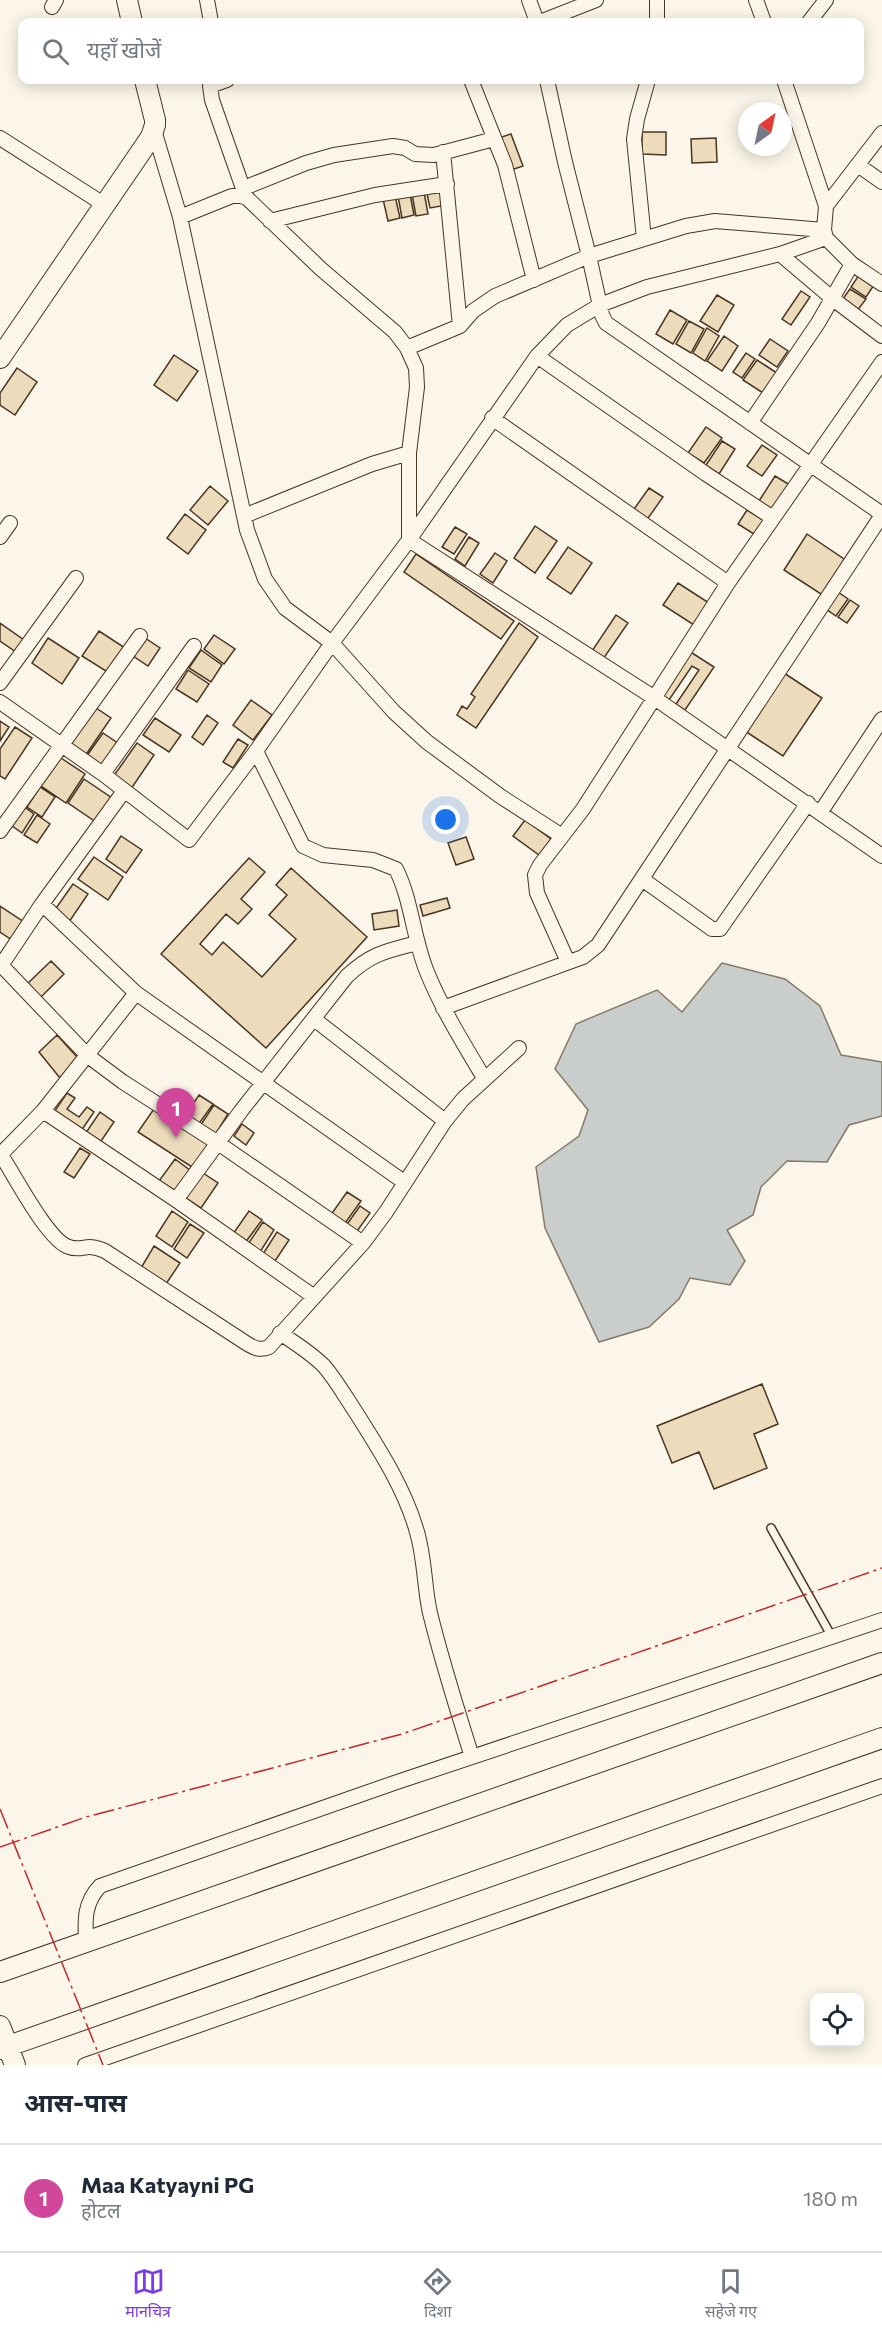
<!DOCTYPE html>
<html lang="hi">
<meta charset="utf-8">
<style>
body{margin:0;font-family:Commissioner,"Noto Sans Devanagari",sans-serif;background:#f2f2f3;color:#1f2937}
.controls{position:absolute;right:18px;bottom:18px;display:grid;overflow:hidden;border-radius:12px;box-shadow:0 3px 15px #0003}
.controls button{width:54px;height:54px;display:grid;place-items:center;padding:0;border:0;border-bottom:2px solid #e0e1e3;background:#fff;color:#1f2937;font:30px sans-serif}
.compass{position:absolute;left:738px;top:102px;width:54px;height:54px;border-radius:50%;background:#fff;box-shadow:0 3px 15px #0003;rotate:33deg}
.you{position:absolute;left:446px;top:820px;width:21px;height:21px;margin:-15px;border:4px solid #fff;border-radius:50%;background:#1a73e8;box-shadow:0 0 0 9px #1a73e833}
.badge{display:grid;place-items:center;width:39px;height:39px;border-radius:50%;background:#7c3aed;color:#fff;font-size:20px;font-weight:700}
.pin{position:absolute;translate:-50% -50px;filter:drop-shadow(0 2px 3px #0008)}
.pin::after{content:'';position:absolute;top:32px;width:21px;height:18px;background:inherit;clip-path:polygon(0 0,100% 0,50% 100%)}
.list{margin:0;padding:0;list-style:none}
h2{display:flex;justify-content:space-between;align-items:center;height:78px;margin:0;padding:0 24px;font-size:26px}
h2 small{font-size:20px;font-weight:400;color:#747a83}
.list li{display:grid;grid-template-columns:39px 1fr auto;gap:18px;align-items:center;box-sizing:border-box;height:108px;padding:0 24px;border-top:2px solid #e0e1e3}
.list b{display:block;font-size:22px;white-space:nowrap}
.list p{margin:0;font-size:20px;white-space:nowrap;color:#747a83}
.list em{font-size:20px;font-style:normal;color:#747a83}
.icon{flex:none;width:33px;height:33px;fill:none;stroke:currentColor;stroke-width:2;stroke-linecap:round;stroke-linejoin:round}
.map{position:relative;flex:none;width:882px;height:2065px;overflow:hidden}
.search{position:absolute;background:#fff;box-shadow:0 3px 15px #0003;left:18px;right:18px;top:18px;height:66px;display:flex;align-items:center;gap:15px;box-sizing:border-box;padding:0 21px;border-radius:12px;color:#747a83;font-size:22px}
.sheet{height:186px;background:#fff}
nav{display:flex;justify-content:space-around;align-items:center;box-sizing:border-box;height:84px;border-top:2px solid #e0e1e3;background:#fff;font-size:16px;color:#747a83}
nav a{display:grid;justify-items:center;gap:3px}
nav .on{color:#7c3aed}
.map>svg:first-child{display:block}
.water{fill:#c9cecd;stroke:#887966;stroke-width:1.5}
.building{fill:#ecdcbc;stroke:#4a3520;stroke-width:1.5}
.lines{fill:none;stroke-linecap:round;stroke-linejoin:round}
.lane-casing{stroke:#4a3520;stroke-width:10}
.street-casing{stroke:#4a3520;stroke-width:16}
.secondary-casing{stroke:#4a3520;stroke-width:22}
.lane{stroke:#fbf6e9;stroke-width:7}
.street{stroke:#fbf6e9;stroke-width:14}
.secondary{stroke:#fbf6e9;stroke-width:20}
.power{stroke:#c62828;stroke-width:1.5;stroke-dasharray:21 4.5 3 4.5;stroke-linecap:butt}
</style>
<div class="map">
<svg width="882" height="2065" viewBox="0 0 882 2065">
<rect width="100%" height="100%" fill="#fbf6e9"/>
<!-- water -->
<path class="water" d="M722 963 785 979 820 1006 841 1055 882 1062V1116L849 1125 827 1162 787 1161 761 1187 753 1215 727 1230 745 1261 730 1285 690 1278 679 1299 649 1327 599 1342 545 1228 536 1167 579 1136 588 1110 555 1069 576 1024 657 990 682 1012Z"/>
<!-- building -->
<path class="building" d="M642 132H666V155L642 154Z
M511 134 523 166 508 171 496 139Z
M716 138 717 162 692 163 691 139Z
M443 190 447 205 430 208 427 194Z
M424 192 428 214 416 216 412 194Z
M410 194 414 215 402 218 398 196Z
M395 196 400 218 388 221 383 199Z
M861 272 876 282 866 297 851 287Z
M850 289 866 299 857 311 842 300Z
M801 291 810 297 791 325 782 319Z
M717 295 734 305 718 332 700 321Z
M670 310 687 320 673 344 656 334Z
M689 321 704 329 691 353 676 344Z
M707 328 719 336 705 361 693 353Z
M724 336 738 346 722 371 707 361Z
M770 339 788 351 777 367 759 355Z
M746 353 755 359 742 378 733 372Z
M174 355 198 371 177 401 154 385Z
M757 360 777 373 763 393 743 380Z
M17 368 37 382 15 415 0 405V393Z
M706 427 722 438 704 463 688 453Z
M722 441 735 449 719 474 706 465Z
M762 445 777 455 762 476 747 466Z
M775 476 790 485 774 510 759 501Z
M210 486 228 501 208 525 190 510Z
M649 488 663 497 646 521 632 512Z
M747 510 766 522 757 536 738 524Z
M185 514 206 530 188 554 167 538Z
M535 526 557 541 535 573 514 558Z
M455 527 467 534 454 554 442 547Z
M807 534 847 561 824 596 784 570Z
M469 537 479 543 465 566 455 559Z
M568 547 592 563 571 594 547 578Z
M495 553 507 561 493 583 480 574Z
M416 554 514 621 501 639 404 572Z
M678 583 709 603 694 625 663 605Z
M838 592 848 599 836 616 826 609Z
M850 600 859 606 847 623 838 617Z
M616 615 628 623 601 662 590 654Z
M0 623 24 640 16 652 0 641Z
M519 623 538 637 476 728 457 715 462 706 467 709 475 697 471 694Z
M99 631 125 648 109 673 82 656Z
M214 635 235 649 224 664 204 649Z
M142 636 160 648 148 666 130 654Z
M48 638 79 658 62 684 32 663Z
M201 650 222 665 211 682 189 668Z
M689 651 714 667 685 710 676 704 699 670 692 666 669 700 660 693Z
M188 670 209 684 197 702 176 689Z
M784 673 822 698 783 756 745 731Z
M251 700 272 715 253 740 233 725Z
M93 706 111 718 85 756 67 744Z
M207 715 218 723 203 745 192 737Z
M155 718 181 735 169 752 143 735Z
M0 721 9 727 0 741Z
M15 727 32 738 5 779 0 776V749Z
M103 733 122 746 105 770 86 757Z
M238 739 248 745 233 768 223 762Z
M137 743 154 755 131 789 113 777Z
M61 758 85 774 66 803 41 786Z
M84 779 112 798 96 822 68 803Z
M40 787 55 797 42 817 27 807Z
M23 806 34 814 22 833 11 825Z
M37 815 50 824 37 843 24 835Z
M525 820 551 839 539 855 513 836Z
M121 836 142 850 126 873 106 859Z
M466 837 474 859 456 865 448 843Z
M94 857 123 877 108 900 78 879Z
M249 858 265 872 241 899 252 909 238 924 226 914 200 944 212 955 223 942 262 977 296 939 269 915 287 895 276 885 291 868 367 937 266 1048 161 954Z
M73 884 88 894 69 922 54 911Z
M447 898 450 908 423 916 420 905Z
M0 906 27 924 15 942 0 932Z
M397 910 399 926 374 930 372 914Z
M51 961 64 974 39 999 26 985Z
M57 1035 77 1057 60 1078 39 1052Z
M67 1093 75 1098 67 1109 79 1117 87 1107 94 1112 79 1134 52 1115Z
M199 1095 213 1104 198 1125 185 1116Z
M214 1105 228 1114 215 1135 200 1126Z
M156 1106 214 1144 195 1169 138 1132Z
M100 1112 114 1122 97 1147 83 1137Z
M242 1124 254 1133 246 1145 234 1136Z
M80 1148 90 1154 74 1178 64 1172Z
M175 1159 191 1171 175 1192 159 1181Z
M203 1173 218 1183 201 1208 186 1198Z
M347 1192 361 1201 343 1226 330 1216Z
M360 1206 370 1213 355 1234 345 1227Z
M172 1211 188 1222 172 1247 156 1236Z
M249 1211 262 1220 245 1243 233 1234Z
M263 1222 274 1230 260 1252 248 1244Z
M190 1224 204 1233 187 1258 174 1249Z
M277 1232 289 1240 275 1261 263 1254Z
M154 1246 180 1263 166 1284 141 1268Z
M762 1384 778 1424 754 1434 767 1468 714 1489 699 1452 672 1463 657 1426Z"/>
<g class="lines">
<!-- lane casing -->
<g class="lane-casing">
<path id="lane" d="M771 1528 832 1637"/>
</g>
<!-- street casing -->
<g class="street-casing">
<path id="street" d="M207 0 211 22
M529 0 537 22
M756 0 764 22
M52 7 56 0
M540 22 596 0
M657 22V0
M809 22 826 0
M212 80 210 86 212 100 246 197
M471 80 505 165 534 280
M547 80 565 162 589 256 602 315 606 323 882 514
M784 80 826 206 824 230 826 238 852 264 882 284
M210 86 227 80
M154 130 180 217 247 530 265 579 285 608 332 643 394 712 427 742 500 796 562 836
M0 138 105 205
M443 152 460 326
M858 165 882 182
M244 188 306 163 334 155 393 146 405 148 415 154 434 155 494 139
M826 206 882 133
M180 217 232 196H241L247 198 321 269 395 332 407 348 416 368 417 387 409 453V540L653 697 882 856
M270 221 375 195 447 184
M644 239 634 139 637 119 648 80
M780 254 833 299 882 336
M407 348 460 326 473 311 495 296 589 256 686 226 715 221 824 230
M537 356 706 474 773 518
M492 418 728 583
M750 423 818 323 852 264
M244 516 372 464 409 453
M0 537 10 523
M0 683 76 578
M0 702 103 774 189 840 256 751 332 643 409 540 537 356 567 325 600 305 647 287 780 254 826 238
M256 751 303 846 323 855 373 860 396 869C412 901 413 938 427 972 442 1009 463 1043 484 1078
M103 774 194 646
M820 813 882 719
M0 831 140 636
M642 879 712 929H720L808 803
M42 904 136 993 404 1182
M568 962 537 893 535 875 540 865 583 809 728 583 882 362
M1 965 88 1056 123 1082 218 1143 363 1243
M0 967 42 904 124 791
M443 1008 583 957 598 945 882 515
M314 1019 445 1121
M43 1111 176 1200 313 1296
M0 1153C13 1173 48 1241 69 1247 82 1252 86 1242 105 1251L246 1343C254 1348 260 1351 269 1347L363 1243 386 1212 445 1121 463 1099 519 1048
M1 1154 43 1111 136 993
M176 1200 241 1111 347 976C372 953 386 951 417 943
M280 1333C295 1343 311 1353 324 1366 336 1380 345 1396 355 1411 379 1449 405 1489 417 1532 425 1559 424 1586 430 1613 442 1662 457 1709 472 1757
M86 1942C85 1920 84 1903 100 1886L397 1782 882 1620
M85 2065 882 1786"/>
</g>
<!-- secondary casing -->
<g class="secondary-casing">
<path id="secondary" d="M127 0 132 22
M0 358 151 137 155 125V120L145 80
M0 1972 882 1663
M0 2026 15 2065
M0 2049 882 1738"/>
</g>
<!-- lane -->
<use href="#lane" class="lane"/>
<!-- street -->
<use href="#street" class="street"/>
<!-- secondary -->
<use href="#secondary" class="secondary"/>
<!-- power -->
<path class="power" d="M0 1809 103 2065
M0 1847 86 1817 402 1734 882 1568"/>
</g>
</svg>
<div class="controls">
<button><svg class="icon" aria-label="locate" viewBox="0 0 24 24"><circle cx="12" cy="12" r="6"/><path d="M12 2v4M12 18v4M2 12h4M18 12h4"/></svg></button>
</div>
<svg class="compass" viewBox="-18 -18 36 36"><path d="M0-13l5 13h-10z" fill="#e53935"/><path d="M0 13l5-13h-10z" fill="#747a83"/></svg>
<div class="you"></div>
<div class="pin badge" style="left:176px;top:1138px;background:#d1479c">1</div>
<div class="search"><svg class="icon" aria-label="search" viewBox="0 0 24 24"><circle cx="10" cy="10" r="6"/><path d="M15 15l6 6"/></svg>यहाँ खोजें</div>
</div>
<section class="sheet">
<h2>आस-पास<small></small></h2>
<ul class="list">
<li><span class="badge" style="background:#d1479c">1</span><div><b>Maa Katyayni PG</b><p>होटल</p></div><em>180 m</em></li>
</ul>
</section>
<nav>
<a class="on"><svg class="icon" aria-label="map" viewBox="0 0 24 24"><path d="M3 6l6-2 6 2 6-2v14l-6 2-6-2-6 2zM9 4v14M15 6v14"/></svg>मानचित्र</a>
<a><svg class="icon" aria-label="directions" viewBox="0 0 24 24"><path d="M12 3l9 9-9 9-9-9zM9 14v-3h6M13 9l2 2-2 2"/></svg>दिशा</a>
<a><svg class="icon" aria-label="saved" viewBox="0 0 24 24"><path d="M7 4h10v16l-5-4-5 4z"/></svg>सहेजे गए</a>
</nav>
